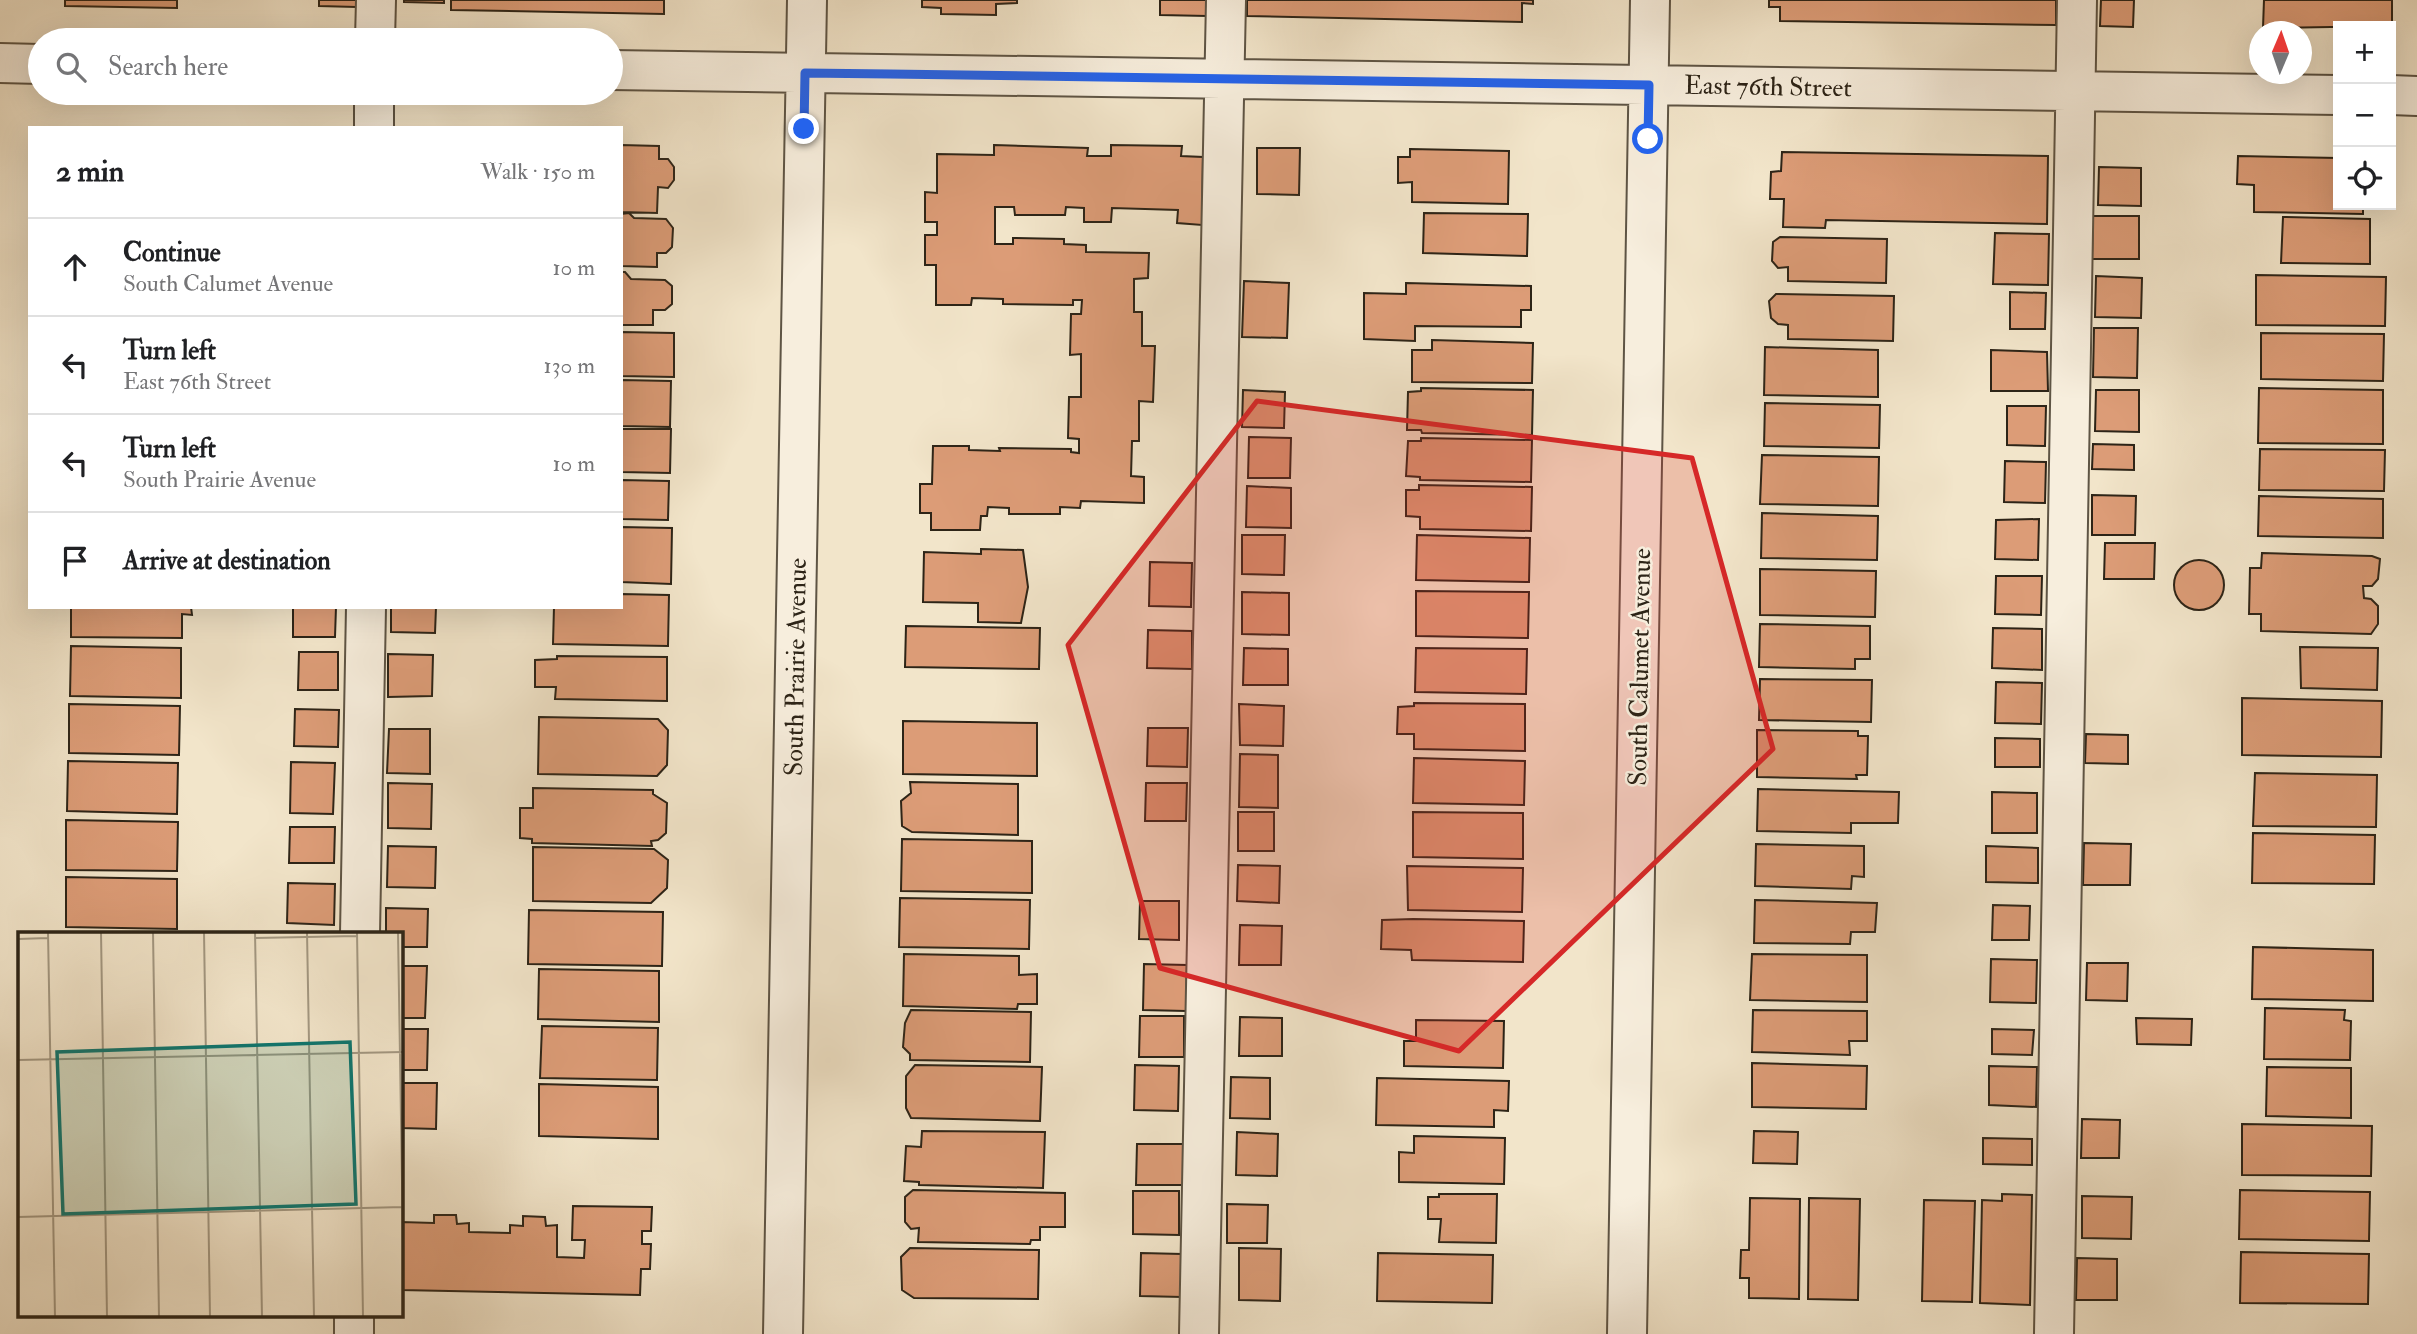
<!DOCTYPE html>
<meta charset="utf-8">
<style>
body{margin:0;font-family:"IM FELL Double Pica",serif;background:#f6f6f6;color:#202124}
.controls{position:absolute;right:21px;top:21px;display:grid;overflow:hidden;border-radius:0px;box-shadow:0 7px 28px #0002}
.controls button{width:63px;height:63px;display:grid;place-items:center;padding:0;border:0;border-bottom:2px solid #e0e0e0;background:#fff;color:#202124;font:35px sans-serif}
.compass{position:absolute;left:2249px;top:21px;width:63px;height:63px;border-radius:50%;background:#fff;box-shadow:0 7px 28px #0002;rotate:2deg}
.stop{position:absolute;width:21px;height:21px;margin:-16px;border:5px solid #2563eb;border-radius:50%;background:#fff}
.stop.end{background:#2563eb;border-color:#fff;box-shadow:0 2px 7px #0008}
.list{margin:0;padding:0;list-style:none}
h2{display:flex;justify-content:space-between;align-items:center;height:91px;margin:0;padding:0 28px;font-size:30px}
h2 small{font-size:23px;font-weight:400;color:#757577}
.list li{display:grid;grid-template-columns:46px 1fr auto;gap:21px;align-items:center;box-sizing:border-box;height:98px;padding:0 28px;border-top:2px solid #e0e0e0}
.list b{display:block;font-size:26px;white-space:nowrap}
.list p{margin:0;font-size:23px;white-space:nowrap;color:#757577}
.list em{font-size:23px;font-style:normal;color:#757577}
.icon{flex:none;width:38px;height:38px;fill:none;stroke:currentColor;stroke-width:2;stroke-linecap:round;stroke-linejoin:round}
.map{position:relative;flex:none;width:2417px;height:1334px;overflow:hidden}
.search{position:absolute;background:#fff;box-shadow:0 7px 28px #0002;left:28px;top:28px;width:595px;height:77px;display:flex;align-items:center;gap:18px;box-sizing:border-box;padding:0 24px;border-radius:38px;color:#757577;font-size:26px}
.panel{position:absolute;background:#fff;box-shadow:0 7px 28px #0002;left:28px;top:126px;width:595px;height:483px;border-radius:0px}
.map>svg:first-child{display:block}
.building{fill:#dc9c77;stroke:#2d2417;stroke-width:2}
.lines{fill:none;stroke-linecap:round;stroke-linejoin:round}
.minor-casing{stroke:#5e5444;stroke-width:42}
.minor{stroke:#f7eedd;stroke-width:38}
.route{stroke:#2563eb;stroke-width:9}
.marked{fill:#d62828;fill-opacity:0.2;stroke:#d62828;stroke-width:5;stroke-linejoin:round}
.labels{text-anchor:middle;stroke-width:5;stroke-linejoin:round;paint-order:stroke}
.street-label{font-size:26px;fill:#2d2417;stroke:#f7eedd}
.inset-road{fill:none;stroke:#a39882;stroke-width:2}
.view{fill:#0f766e;fill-opacity:0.15;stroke:#0f766e;stroke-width:3.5}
.inset-edge{fill:none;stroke:#2d2417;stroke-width:3.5}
</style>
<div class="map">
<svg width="2417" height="1334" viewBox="0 0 2417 1334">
<rect width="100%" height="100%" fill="#f2e5ca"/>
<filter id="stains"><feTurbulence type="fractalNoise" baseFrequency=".00286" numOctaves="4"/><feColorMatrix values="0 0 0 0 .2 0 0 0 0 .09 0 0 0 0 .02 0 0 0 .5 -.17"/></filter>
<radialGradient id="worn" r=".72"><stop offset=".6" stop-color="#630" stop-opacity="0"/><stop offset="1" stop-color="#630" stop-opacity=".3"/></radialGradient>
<!-- building -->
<path class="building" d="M65 0H177V8L65 6Z
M319 0H356V7L319 6Z
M404 0H444V3L404 2Z
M451 0H664V14L451 10Z
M922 0H1017V3L996 4V15L941 14V8L922 7Z
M1160 0H1207V16L1160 15Z
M1247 0H1533V4L1522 3V22L1247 16Z
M1769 0H2056V25L1780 21V7H1769Z
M2101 0H2134L2133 27 2100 26Z
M2264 0H2392V30L2391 26 2263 28Z
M621 145 659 146V159H668L674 167V180L668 188 658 187 657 213 621 212Z
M994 145 1088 148 1087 156H1111V145L1182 146 1181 156 1203 157 1202 225 1177 223 1178 210 1112 208 1111 222H1084V208L1066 207 1065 215H1015L1014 207H995V244H1013V238L1064 239V244L1086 245V252L1149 253 1148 278 1134 279V312H1142V346H1155L1153 402 1139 401V441H1132L1131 476 1144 477V503L1081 501 1080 508 1060 507V514H1009V508L988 507 987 516H981L980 530H931V513H920V484H932L933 446H969V450L1000 451 999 448 1071 449V452L1079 453V439L1068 438 1069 397H1081V354L1070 355 1071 314H1081L1082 300H1073V305L1003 304V299L972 298 971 305H936V265H925V235H937V222H925V192L937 193V154L994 155Z
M1257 148H1300L1299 195 1257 194Z
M1410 149 1509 151 1508 204 1412 202V182L1398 183V157H1410Z
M1782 152 2048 156 2047 224 1826 220 1825 228 1783 227 1784 199H1770L1771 172 1781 171Z
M2238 156 2338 158V205H2363V214L2254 212V185L2237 184Z
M2099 167 2141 168V206L2098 205Z
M629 213 634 218 666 219 673 228 672 247 666 253H657V267L621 266V214Z
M1424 213 1528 214 1527 256 1423 253Z
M2093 216H2139V259H2092Z
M2283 217 2370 219V264L2281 263Z
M1995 233 2049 234 2048 285 1993 284Z
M1780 237 1887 239 1886 283 1788 281V267L1778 268 1772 261 1773 242Z
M621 272H625L631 279 665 280 672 286V304L665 310H653V325H621Z
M2256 275 2386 277 2385 326 2256 325Z
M2096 276 2142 278 2141 318 2095 317Z
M1244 281 1289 283 1287 338 1242 337Z
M1406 283 1531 286V310H1521V327L1415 326V341L1364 339V293L1406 294Z
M2010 292 2046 293 2045 329H2010Z
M1776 294 1894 296 1893 341 1788 339V325L1778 324 1771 318 1769 301Z
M2094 328H2138L2137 378 2093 377Z
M621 332 674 333V377L621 376Z
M2261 333 2384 334 2383 381 2261 379Z
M1432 340 1533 343 1532 383 1412 382V350H1432Z
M1765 347 1878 350V397L1764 395Z
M1991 350 2047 352 2048 391H1991Z
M621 380 671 381 670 427 621 426Z
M1421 388 1533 390 1532 435 1422 433 1421 430H1407L1408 392 1421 391Z
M2259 388 2383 390V444L2258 443Z
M1243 390 1285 392 1284 428 1242 427Z
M2096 390H2139V432L2095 431Z
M1765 403 1880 405 1879 448 1764 446Z
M2007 406H2046L2045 446 2007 445Z
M621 429H671L670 473 621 472Z
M1249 437 1291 438 1290 478H1248Z
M1421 438 1532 440 1531 482 1420 480V477L1406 476 1408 441H1421Z
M2093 444 2134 445V470L2092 469Z
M2260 449 2385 450 2384 491 2259 490Z
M1762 455 1879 457 1878 506 1760 504Z
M2005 461 2046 462 2045 503 2004 502Z
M621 480 669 481 668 520 621 519Z
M1419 485 1532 487 1531 531 1420 529V517L1406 516V490H1419Z
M1247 486 1291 488V528L1246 527Z
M2092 495 2136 496 2135 535H2092Z
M2259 496 2383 499V538L2258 536Z
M1762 513 1878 516 1877 560 1761 558Z
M2039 519 2038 560 1995 559 1996 520Z
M621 527 672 528 671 584 621 582Z
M1242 535H1285L1284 575 1242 574Z
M1417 535 1530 538 1529 582 1416 580Z
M2105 543H2155L2154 579H2104Z
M981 549 1023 550 1028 587 1021 623 978 622V603L923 602 924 552 981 554Z
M2262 553 2372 556 2380 559 2378 579 2372 586H2363L2364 598 2371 599 2378 606V624L2371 634 2261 631V614H2249L2250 568H2261Z
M2174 585a25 25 0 1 1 50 0a25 25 0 1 1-50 0Z
M1150 562 1192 563 1191 607 1149 606Z
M1760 569 1876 571 1875 617 1760 615Z
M1996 576H2042L2041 615 1995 614Z
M1416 591 1529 592 1528 638 1416 636Z
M1242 592 1289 593V635L1242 634Z
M621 594 669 595 668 646 553 644 554 607H621Z
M71 607H191L192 615 182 614V638L71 637Z
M293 607H336L335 637H293Z
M391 607H436L435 633 391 632Z
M1760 624 1870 626V659H1855V669L1759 667Z
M906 626 1040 628 1039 669 905 667Z
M1993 628 2042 629V670L1992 668Z
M1148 630 1192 631V669L1147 668Z
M71 646 181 648V698L70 696Z
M2300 647 2378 648 2377 690 2301 688Z
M1244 648 1288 649V685H1243Z
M1416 648 1527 649 1526 694 1415 692Z
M299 652H338V690H298Z
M388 654 433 655 432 696 388 697Z
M557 656 667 657V701L555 699 556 687H535V660L557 659Z
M1760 679 1872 680 1871 722 1759 720Z
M1996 682 2042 683 2041 724 1995 723Z
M2242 698 2382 701 2381 757 2242 755Z
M1414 703 1525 704V751L1414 749V734H1397L1398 707 1414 706Z
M69 704 180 706 179 755 69 753Z
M1239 704 1284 706 1283 746 1240 745Z
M295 709 339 710 338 747 294 746Z
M539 717 658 719 668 730 667 765 657 776 538 774Z
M903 721 1037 723V776L903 774Z
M1148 728H1188L1187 767 1147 766Z
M389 729H430V774L387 773Z
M1757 730 1858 731V736H1868L1867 775H1856L1857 779 1757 777Z
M2086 734 2128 735V764L2085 763Z
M1995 738 2040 739V767H1995Z
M1240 754 1278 755V808L1239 807Z
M1414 758 1525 761 1524 805 1413 803Z
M68 761 178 763 177 814 67 811Z
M291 762 335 763 333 814 290 813Z
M2255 773 2377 775 2376 827 2253 826Z
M910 782 1018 784V835L912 832 902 826 901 801 911 793Z
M388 783 432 784 431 829 388 828Z
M1146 783H1187L1186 821H1145Z
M533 788 653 790V794L667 803 666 833 658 840 651 841 652 846 532 843V839L520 838V808H533Z
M1758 789 1899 792 1898 823H1851V833L1757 831Z
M1992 792 2037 793V833H1992Z
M1238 812H1274V851H1238Z
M1413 812 1523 813V859L1413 857Z
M66 820 178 822 177 871 66 870Z
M290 827H335L334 863H289Z
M2253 833 2375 835 2374 884 2252 883Z
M902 839 1032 841V893L901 891Z
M2084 843 2131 844 2130 885H2083Z
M1756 844 1864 846V877L1852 876 1851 889 1755 886Z
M388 846 436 847 435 888 387 887Z
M1986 846 2038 848V883L1986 882Z
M533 847 654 849 668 860 667 888 651 903 533 901Z
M1238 865 1280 866 1279 903 1237 901Z
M1407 866 1523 868 1522 912 1408 910Z
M66 877 177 879V929L66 927Z
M288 883 335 884 334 925 287 923Z
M900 898 1030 900 1029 949 899 947Z
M1755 900 1877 903 1875 932H1851L1850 944 1754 943Z
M1140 901H1179V940L1139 939Z
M1993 905 2030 906 2029 940H1992Z
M386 908 428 909 427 947H401V933H386Z
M529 910 663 912 662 966 528 964Z
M1413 919 1524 921 1523 962 1412 960 1411 950 1381 949 1382 920Z
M1240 925 1282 926 1281 965H1239Z
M2253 947 2373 950V1001L2252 999Z
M904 954 1019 956V975L1037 974V1004H1018L1017 1009 903 1006Z
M1752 954 1867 955V1002L1750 1000Z
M1991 959 2037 960 2036 1003 1990 1002Z
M2087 963H2128L2127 1001 2086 1000Z
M1144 964 1187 965 1186 1011 1143 1010Z
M401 966H427L425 1018H401Z
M539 969 659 971V1022L538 1019Z
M2265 1008 2345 1010 2344 1020 2351 1021 2350 1060 2264 1059Z
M911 1010 1031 1012 1030 1062 910 1060V1054L903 1047 905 1023Z
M1753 1010 1867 1011V1041H1849L1850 1055 1752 1052Z
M1140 1016H1184V1057H1139Z
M1240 1017 1282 1018V1056H1239Z
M2136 1018 2192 1019 2191 1045 2137 1044Z
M1416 1020 1504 1021 1503 1068 1404 1066V1041H1416Z
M542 1026 658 1028 657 1080 540 1078Z
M401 1029H428L427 1070H401Z
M1992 1029 2034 1030 2032 1055 1992 1054Z
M1752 1063 1867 1066 1866 1109 1752 1107Z
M915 1065 1042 1067 1040 1121 911 1118 906 1108V1076Z
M1135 1065 1179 1066 1178 1111 1134 1110Z
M1989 1066 2037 1067 2036 1107 1989 1105Z
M2267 1067 2351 1068V1118L2266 1116Z
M1231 1077 1270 1078V1119L1230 1118Z
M1377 1078 1509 1081 1508 1111 1494 1110V1127L1376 1125Z
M401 1083H437L436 1129 401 1128Z
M539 1084 658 1087V1139L539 1136Z
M2082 1119 2120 1120 2119 1158H2081Z
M2242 1124 2372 1126 2371 1176 2242 1175Z
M922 1131 1045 1132 1043 1188 919 1185V1182L904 1181 906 1146 921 1147Z
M1754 1131 1798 1132 1797 1164 1753 1163Z
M1237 1132 1278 1134 1277 1176 1236 1175Z
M1414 1136 1505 1138 1504 1184 1399 1182V1152L1414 1153Z
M1983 1138 2032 1139V1165L1983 1164Z
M1137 1144H1183V1185H1136Z
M913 1190 1065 1193V1227H1040V1240H1031L1030 1244 918 1242 919 1228 911 1229 905 1222V1197Z
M2240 1190 2370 1192 2369 1241 2239 1239Z
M1133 1191H1179V1235L1133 1234Z
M1439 1194H1497L1496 1243 1439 1242 1441 1219H1428V1197H1439Z
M2002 1194 2032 1195 2030 1305 1980 1303 1982 1200 2002 1201Z
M2082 1196 2132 1197 2131 1239 2082 1238Z
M1750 1198 1800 1199 1799 1299 1749 1298V1278H1740L1741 1250H1749Z
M1809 1198 1860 1199 1858 1300 1808 1299Z
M1924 1200 1975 1201 1972 1302 1922 1301Z
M1227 1204 1268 1205 1267 1243H1227Z
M573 1206 652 1207 651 1231H642V1244H651L650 1269H641L640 1295 401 1290V1222L434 1223V1215H456L457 1224 469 1223V1232L510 1233V1225L523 1226V1216L545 1217 546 1226 557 1225V1257L584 1258 585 1240H572Z
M910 1248 1039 1250 1038 1299 914 1298 902 1290 901 1257Z
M1239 1248 1281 1249 1280 1301 1239 1300Z
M2241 1252 2369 1254 2368 1304 2240 1303Z
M1141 1253 1182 1254V1297L1140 1296Z
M1378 1253 1493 1255 1492 1303 1377 1301Z
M2077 1258 2117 1259V1300H2076Z"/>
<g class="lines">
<!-- minor casing -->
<g class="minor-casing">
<path id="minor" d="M375 40 376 0
M0 63 40 64
M611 70 2338 95
M2391 95 2417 96
M374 128V93
M360 933 366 607
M354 1334V1315
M783 1334 807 0
M1199 1334 1226 0
M1627 1334 1650 0
M2054 1334 2077 0"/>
</g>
<!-- minor -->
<use href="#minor" class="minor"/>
</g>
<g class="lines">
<!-- route -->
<path class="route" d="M804 129 805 73 890 74 1649 85 1648 139"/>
</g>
<!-- marked area -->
<path class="marked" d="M1257 401 1692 458 1773 749 1459 1051 1160 968 1068 645Z"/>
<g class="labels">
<!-- street labels -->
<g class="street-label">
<text transform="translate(1768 86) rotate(1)" y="9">East 76th Street</text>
<text transform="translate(795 667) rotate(-89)" y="9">South Prairie Avenue</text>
<text transform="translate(1639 667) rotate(-89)" y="9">South Calumet Avenue</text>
</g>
</g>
<!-- overview -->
<g transform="translate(18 932)">
<rect width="385" height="385" fill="#f2e5ca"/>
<path class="inset-road" d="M30 0 37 385M83 0 89 385M135 0 141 385M186 0 192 385M237 0 244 385M289 0 296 385M339 0 345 385M380 0 385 311M237 6 339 4M0 7 30 6M0 128 385 120M0 285 385 275"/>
<path class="view" d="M332 110 338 272 45 282 39 120Z"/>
<rect width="385" height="385" class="inset-edge"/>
</g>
<rect width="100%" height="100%" filter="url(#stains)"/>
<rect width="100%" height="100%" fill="url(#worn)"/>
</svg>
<div class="controls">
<button>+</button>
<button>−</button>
<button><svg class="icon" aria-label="locate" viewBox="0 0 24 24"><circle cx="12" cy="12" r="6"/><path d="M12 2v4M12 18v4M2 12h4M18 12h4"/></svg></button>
</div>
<svg class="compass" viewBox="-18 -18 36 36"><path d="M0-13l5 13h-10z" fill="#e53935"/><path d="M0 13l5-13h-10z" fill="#757577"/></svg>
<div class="stop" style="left:1648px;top:139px"></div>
<div class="stop end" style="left:804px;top:129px"></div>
<div class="search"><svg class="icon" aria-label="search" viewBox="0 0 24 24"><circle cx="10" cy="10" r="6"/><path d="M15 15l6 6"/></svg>Search here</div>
<section class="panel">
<h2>2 min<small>Walk · 150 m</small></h2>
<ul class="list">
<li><svg class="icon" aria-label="ahead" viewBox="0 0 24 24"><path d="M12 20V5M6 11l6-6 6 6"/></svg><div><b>Continue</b><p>South Calumet Avenue</p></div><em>10 m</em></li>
<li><svg class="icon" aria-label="left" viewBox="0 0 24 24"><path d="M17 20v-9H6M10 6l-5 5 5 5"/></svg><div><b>Turn left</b><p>East 76th Street</p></div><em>130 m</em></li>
<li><svg class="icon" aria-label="left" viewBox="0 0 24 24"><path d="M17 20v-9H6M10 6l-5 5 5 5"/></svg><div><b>Turn left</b><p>South Prairie Avenue</p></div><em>10 m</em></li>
<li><svg class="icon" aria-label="arrive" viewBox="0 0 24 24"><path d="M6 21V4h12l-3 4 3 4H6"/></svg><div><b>Arrive at destination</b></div></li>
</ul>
</section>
</div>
